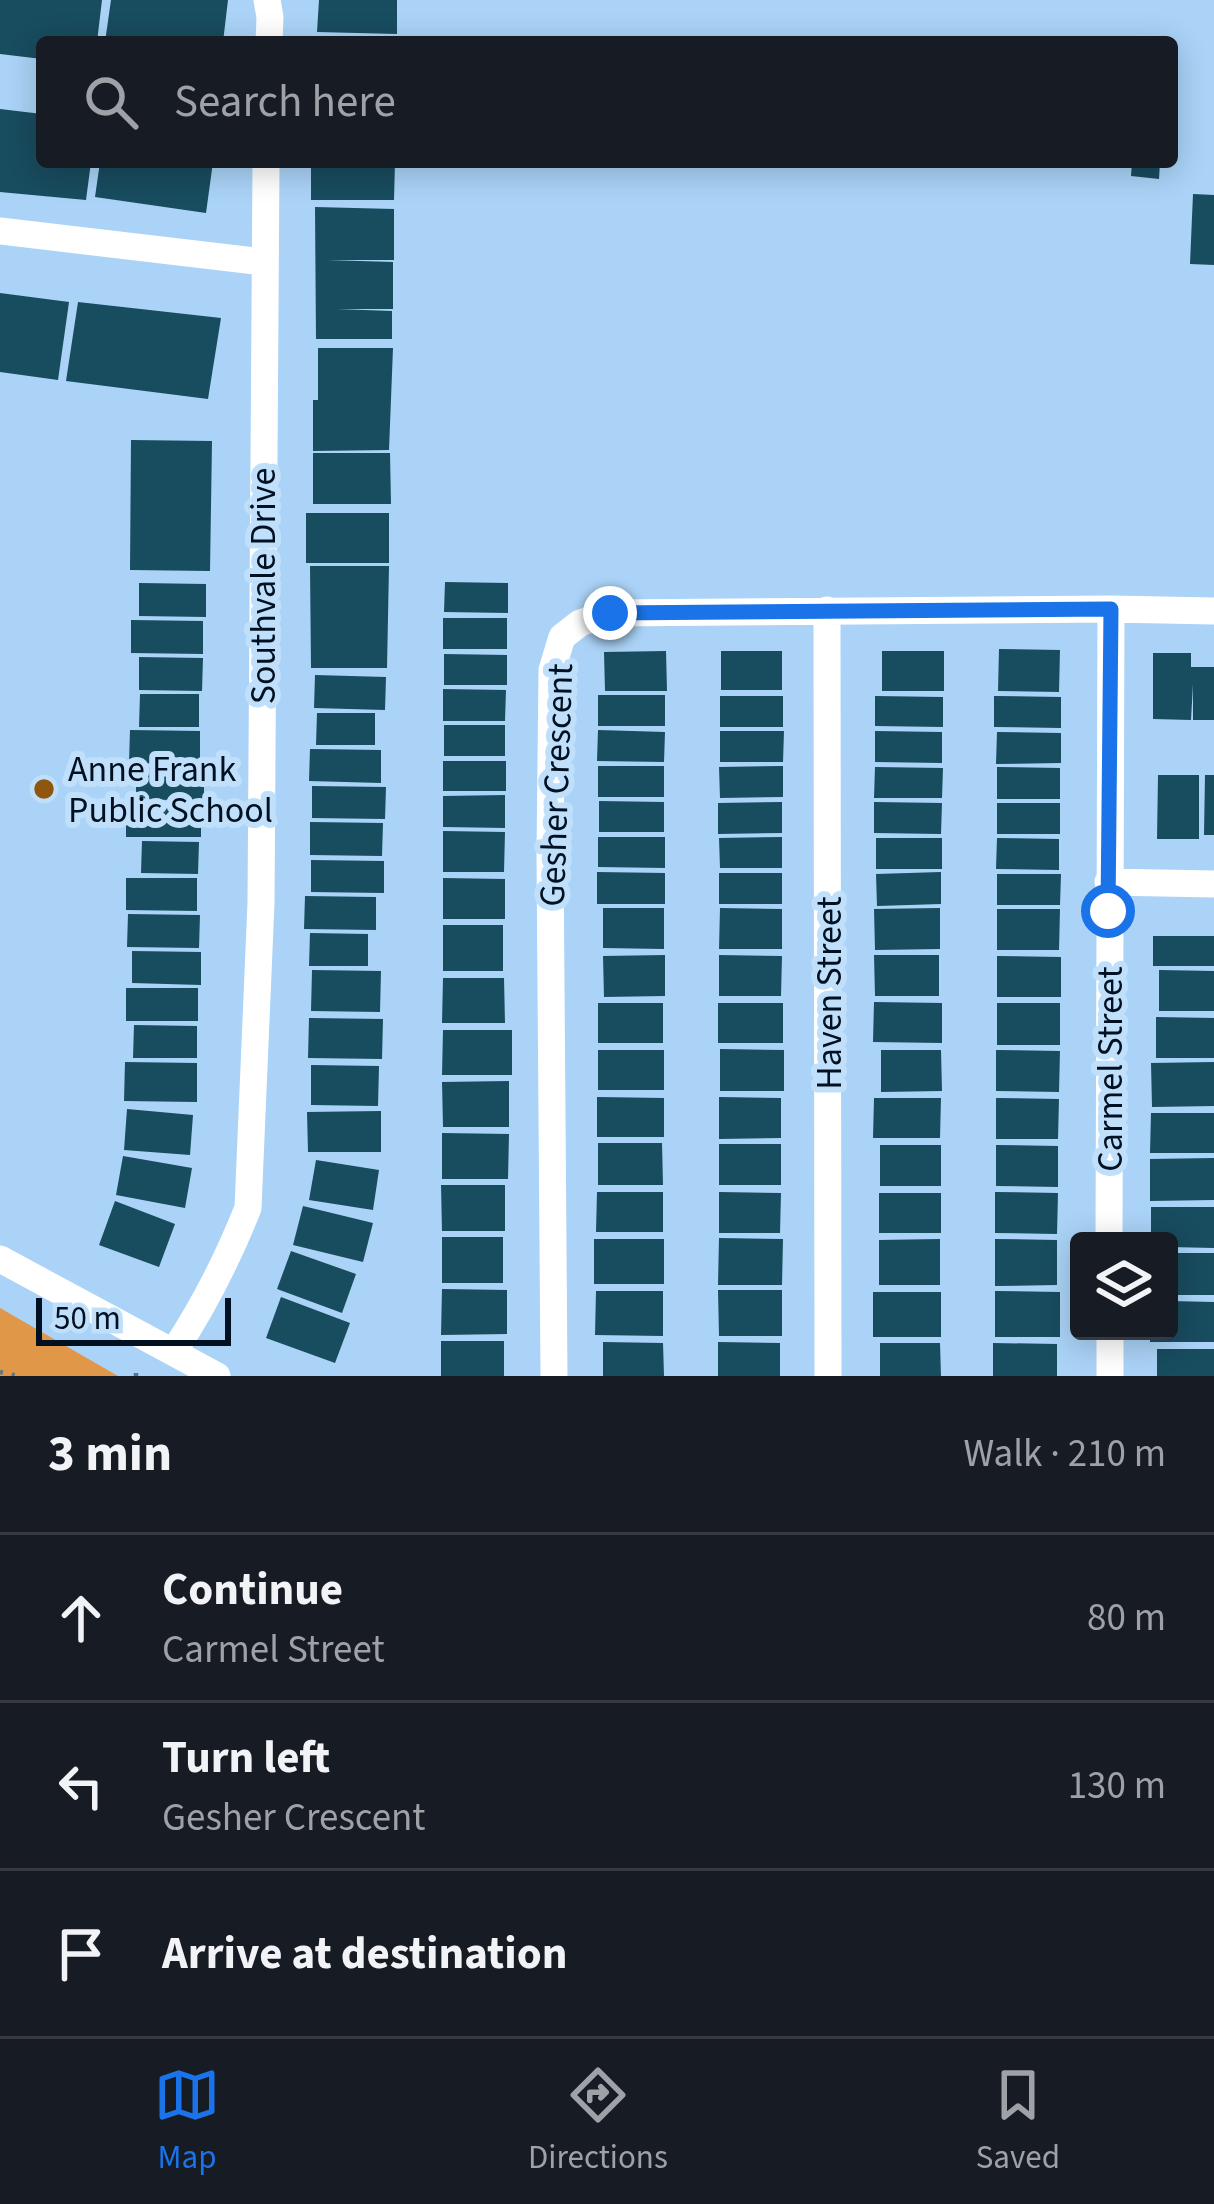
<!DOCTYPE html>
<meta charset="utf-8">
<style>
body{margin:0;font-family:"Source Sans 3",sans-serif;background:#242831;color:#f1f3f6}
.controls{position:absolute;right:36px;bottom:36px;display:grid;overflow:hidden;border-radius:12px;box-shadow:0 6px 30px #0003}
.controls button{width:108px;height:108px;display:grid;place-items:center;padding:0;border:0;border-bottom:3px solid #363941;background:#171b24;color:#f1f3f6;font:60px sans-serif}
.scale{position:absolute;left:36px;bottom:30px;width:195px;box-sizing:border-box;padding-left:12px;border:6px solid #011121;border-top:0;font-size:33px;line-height:42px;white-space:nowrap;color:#011121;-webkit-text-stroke:9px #c0dffa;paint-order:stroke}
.stop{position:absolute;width:36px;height:36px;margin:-27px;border:9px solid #1a73e8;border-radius:50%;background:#fff}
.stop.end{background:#1a73e8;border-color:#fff;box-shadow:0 3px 12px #0008}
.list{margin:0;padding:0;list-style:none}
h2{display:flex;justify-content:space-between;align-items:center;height:156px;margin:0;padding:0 48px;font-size:51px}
h2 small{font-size:39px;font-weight:400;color:#9ea1a6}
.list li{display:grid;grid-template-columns:78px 1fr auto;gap:36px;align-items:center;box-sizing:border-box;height:168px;padding:0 48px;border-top:3px solid #363941}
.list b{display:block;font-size:45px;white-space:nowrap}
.list p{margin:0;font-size:39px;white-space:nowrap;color:#9ea1a6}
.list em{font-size:39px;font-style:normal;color:#9ea1a6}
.icon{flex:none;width:66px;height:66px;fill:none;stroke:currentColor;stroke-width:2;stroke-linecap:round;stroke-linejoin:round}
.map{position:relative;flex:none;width:1214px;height:1376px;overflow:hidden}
.search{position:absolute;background:#171b24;box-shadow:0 6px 30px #0003;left:36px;right:36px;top:36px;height:132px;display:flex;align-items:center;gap:30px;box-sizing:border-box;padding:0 42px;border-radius:12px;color:#9ea1a6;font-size:45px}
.sheet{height:660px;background:#171b24}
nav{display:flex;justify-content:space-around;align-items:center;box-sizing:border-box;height:168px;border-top:3px solid #363941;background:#171b24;font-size:33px;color:#9ea1a6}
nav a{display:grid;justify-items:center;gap:6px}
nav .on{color:#1a73e8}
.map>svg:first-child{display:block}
.green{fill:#e09747}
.building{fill:#184c5f}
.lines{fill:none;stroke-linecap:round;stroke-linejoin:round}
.path{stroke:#58758f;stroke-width:4.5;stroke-dasharray:3 9;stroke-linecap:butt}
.minor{stroke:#fff;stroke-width:27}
.route{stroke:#1a73e8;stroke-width:15}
.poi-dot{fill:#8e560e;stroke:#c0dffa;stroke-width:4.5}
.labels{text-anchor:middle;stroke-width:12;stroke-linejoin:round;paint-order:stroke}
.street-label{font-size:36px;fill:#011121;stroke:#c0dffa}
.poi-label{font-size:36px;fill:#011121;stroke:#c0dffa;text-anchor:start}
</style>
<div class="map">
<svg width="1214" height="1376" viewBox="0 0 1214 1376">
<rect width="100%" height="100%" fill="#aad3f7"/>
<!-- green -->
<path class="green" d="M0 1308 118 1376H0Z"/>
<!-- building -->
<path class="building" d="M0 0H102L97 42H42V59L0 54Z
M111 0H228L223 42H105Z
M319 0H397V34L317 32Z
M320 36H396V42H320Z
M0 109 42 114V162H91L86 200 0 192Z
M100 162H213L206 213 95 197Z
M311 162H395L394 200H311Z
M1132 162H1160L1159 179 1131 176Z
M1193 194 1214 195V265L1190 264Z
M315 207 394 209V260H327L393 262V309H337L392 311V339H316Z
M0 293 69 302 58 380 0 372Z
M78 302 221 318 208 399 66 381Z
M318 348H393L389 450 313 451V400H318Z
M131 440 212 441 210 571 130 570Z
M313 453H390L391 504H313Z
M306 513H389V563H306Z
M310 566H389L387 668H311Z
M445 582 508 583V613L444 612Z
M139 583 206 584V617L139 616Z
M443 618H507V649H443Z
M131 620 203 621V654L131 653Z
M999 649 1060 650 1059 692 998 691Z
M666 651 667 691H605L604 652Z
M721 651H782V690H721Z
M882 651H944V691H882Z
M1153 653H1191V667H1214V720H1193V684L1191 720 1153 719Z
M444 654 507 655V685H444Z
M139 657 203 658 202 691 139 690Z
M315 675 386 677 385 710 314 708Z
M443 689 506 690 505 721H443Z
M140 694H199V727H139Z
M598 695H665V726H598Z
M720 696H783V727H720Z
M875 696 943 697V727L875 726Z
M994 696 1061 697V728L994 727Z
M317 713H375V745H316Z
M444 725H505V756H444Z
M130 730 200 731V764L129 763Z
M598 730 665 732 664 762 597 761Z
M720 731H784L783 762H720Z
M875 731 942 732V763L875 762Z
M997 732 1061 733V763L996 764Z
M310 749 381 750V783L309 781Z
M443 761H506V791H443Z
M598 766H664V797H598Z
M783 766V797L720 798 719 767Z
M136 767 204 768V801L136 799Z
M875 767 943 768 942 798H874Z
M997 767 1060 768V799H997Z
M1158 775H1199V839H1157Z
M1205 775H1214V835H1204Z
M312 786 386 787 385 819 312 818Z
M505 795V828L443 827V796Z
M599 801 664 802V832H599Z
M782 802V833L718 834V803Z
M874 802 942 803 941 834 874 833Z
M997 803H1060V834H997Z
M126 804 201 805V837H126Z
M310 822 383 823 382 856 310 855Z
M443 831 505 832 504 872H443Z
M598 837H665V868L598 867Z
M782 837V868H720L719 838Z
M876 838H942V869H876Z
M997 838 1059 839V870L996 869Z
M142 841 199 842 198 874 141 873Z
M311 860 384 861V893L311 892Z
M597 872 665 873V904H597Z
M941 872V904L877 906 876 874Z
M719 873H782V904H719Z
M997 874H1061L1060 905H997Z
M126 878H197V911L126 910Z
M443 878 505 879V919H443Z
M305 896 376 897V930L304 929Z
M603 908H664V949L603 948Z
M720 908 782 909V949H719Z
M940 908V949L875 950 874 909Z
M997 909H1060L1059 950H997Z
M128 914 200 915 199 948 127 947Z
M443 925H503V971H443Z
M310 933 368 934V966H309Z
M1153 936H1214V966H1153Z
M132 951 201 952V985L132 983Z
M665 955V996L604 997 603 956Z
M719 955 782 956 781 996H719Z
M874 955H939V996H875Z
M997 956 1061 957V997H997Z
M312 970 381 971 380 1012 311 1011Z
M1159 970 1214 971V1011H1159Z
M443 978H504L505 1023H442Z
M126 988H198V1021H126Z
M874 1002 942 1003V1043L873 1042Z
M598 1003H663V1043H598Z
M718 1003H783V1043H718Z
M997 1003H1060V1045H997Z
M1156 1017 1214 1018V1058H1156Z
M309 1018 383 1019 382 1059 308 1058Z
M134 1025 197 1026V1058H133Z
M443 1030H512V1075H442Z
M720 1049 784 1050V1091H720Z
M598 1050H664V1090H598Z
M881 1050H941L942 1091 881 1092Z
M996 1050 1060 1051 1059 1092 996 1091Z
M125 1062 197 1063V1102L124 1101Z
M1214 1062V1106L1152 1107 1151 1063Z
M311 1065 379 1066 378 1106 311 1105Z
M509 1081V1127H443L442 1082Z
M597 1097 664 1098V1137H597Z
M719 1097 781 1098V1138L719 1139Z
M874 1098H941L940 1138H873Z
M996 1098 1059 1099 1058 1139H996Z
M127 1109 193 1115 190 1155 124 1150Z
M381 1111V1152H308L307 1112Z
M1151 1113H1214V1153H1150Z
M442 1133 509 1134 508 1179H442Z
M598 1143H662L663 1185H598Z
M719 1144H781V1185H719Z
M880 1145H941V1186H880Z
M996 1145 1058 1146V1187L996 1186Z
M123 1156 192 1168 185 1208 116 1195Z
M1214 1158V1200L1150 1201V1159Z
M316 1160 379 1170 373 1210 309 1200Z
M441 1185H505V1231H442Z
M597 1192H663V1232H596Z
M719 1192 781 1193 780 1233H719Z
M995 1192 1058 1193 1057 1234 995 1233Z
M879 1193H941V1233H879Z
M115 1201 175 1224 159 1267 99 1245Z
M303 1206 373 1223 363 1262 293 1245Z
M1151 1207H1214V1248L1169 1247V1241H1151Z
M442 1237H503V1283H442Z
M719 1238 783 1239 782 1285H718Z
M594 1239H664V1284H594Z
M940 1239V1285H879V1240Z
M995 1239 1057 1240V1285L995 1286Z
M291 1251 356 1274 342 1313 277 1289Z
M1169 1253H1214V1295H1169Z
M442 1289 507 1290V1334L441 1335Z
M718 1290H782V1336H719Z
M596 1291H663V1336L595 1335Z
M995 1291 1060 1292V1337H995Z
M873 1292H941V1337H873Z
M281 1297 350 1323 335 1363 266 1338Z
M1169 1301 1214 1302V1342H1150V1331H1169Z
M441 1341H504V1376H441Z
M603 1342 663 1343 664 1376H603Z
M718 1342 780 1343V1376H718Z
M880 1343H940L941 1376H880Z
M993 1343 1057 1344V1376H993Z
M1157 1349H1214V1376H1157Z"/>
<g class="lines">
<!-- path -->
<path class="path" d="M0 1372 18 1376
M136 1376V1371"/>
<!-- minor -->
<path class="minor" d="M267 0 270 17 269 42
M0 231 263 262
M827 610 828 1376
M1108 882 1214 884
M1109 1241 1111 609
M0 1259 217 1376
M1110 1331V1376
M174 1351C204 1306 228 1258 248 1208L261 903 266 162
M554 1376 550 854 552 670 562 637 580 623 610 613 1111 609 1214 611"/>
</g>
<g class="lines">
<!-- route -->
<path class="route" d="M610 613 1111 609 1108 911"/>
</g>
<!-- markers -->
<circle class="poi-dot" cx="44" cy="789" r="12"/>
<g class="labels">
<!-- street labels -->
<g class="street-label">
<text transform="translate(262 586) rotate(-90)" y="13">Southvale Drive</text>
<text transform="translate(555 785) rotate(-88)" y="13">Gesher Crescent</text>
<text transform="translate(828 993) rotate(-90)" y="13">Haven Street</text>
<text transform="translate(1109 1069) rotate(-90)" y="13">Carmel Street</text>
</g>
<!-- poi labels -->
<g class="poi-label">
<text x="68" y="781">Anne Frank<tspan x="68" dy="41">Public School</tspan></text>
</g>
</g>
</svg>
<div class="controls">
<button><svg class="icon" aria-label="layers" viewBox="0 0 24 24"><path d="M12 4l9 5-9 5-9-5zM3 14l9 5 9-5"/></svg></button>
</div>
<div class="scale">50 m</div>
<div class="stop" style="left:1108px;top:911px"></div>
<div class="stop end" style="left:610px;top:613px"></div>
<div class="search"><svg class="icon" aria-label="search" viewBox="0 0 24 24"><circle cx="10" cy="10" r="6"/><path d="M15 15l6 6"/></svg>Search here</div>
</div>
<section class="sheet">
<h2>3 min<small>Walk · 210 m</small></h2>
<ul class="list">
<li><svg class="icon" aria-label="ahead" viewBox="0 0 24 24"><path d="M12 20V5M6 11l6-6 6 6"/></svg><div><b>Continue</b><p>Carmel Street</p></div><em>80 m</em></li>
<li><svg class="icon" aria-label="left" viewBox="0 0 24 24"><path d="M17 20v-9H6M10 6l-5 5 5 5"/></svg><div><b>Turn left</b><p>Gesher Crescent</p></div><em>130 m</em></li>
<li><svg class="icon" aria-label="arrive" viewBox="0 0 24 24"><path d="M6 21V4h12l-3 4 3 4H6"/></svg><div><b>Arrive at destination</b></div></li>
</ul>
</section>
<nav>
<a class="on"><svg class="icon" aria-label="map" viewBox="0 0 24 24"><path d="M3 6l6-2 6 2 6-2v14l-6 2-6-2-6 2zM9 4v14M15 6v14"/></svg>Map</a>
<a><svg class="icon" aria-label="directions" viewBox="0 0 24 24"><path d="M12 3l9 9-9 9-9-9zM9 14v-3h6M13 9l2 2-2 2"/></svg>Directions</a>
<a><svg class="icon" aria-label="saved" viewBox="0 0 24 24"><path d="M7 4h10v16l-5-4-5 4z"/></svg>Saved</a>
</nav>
